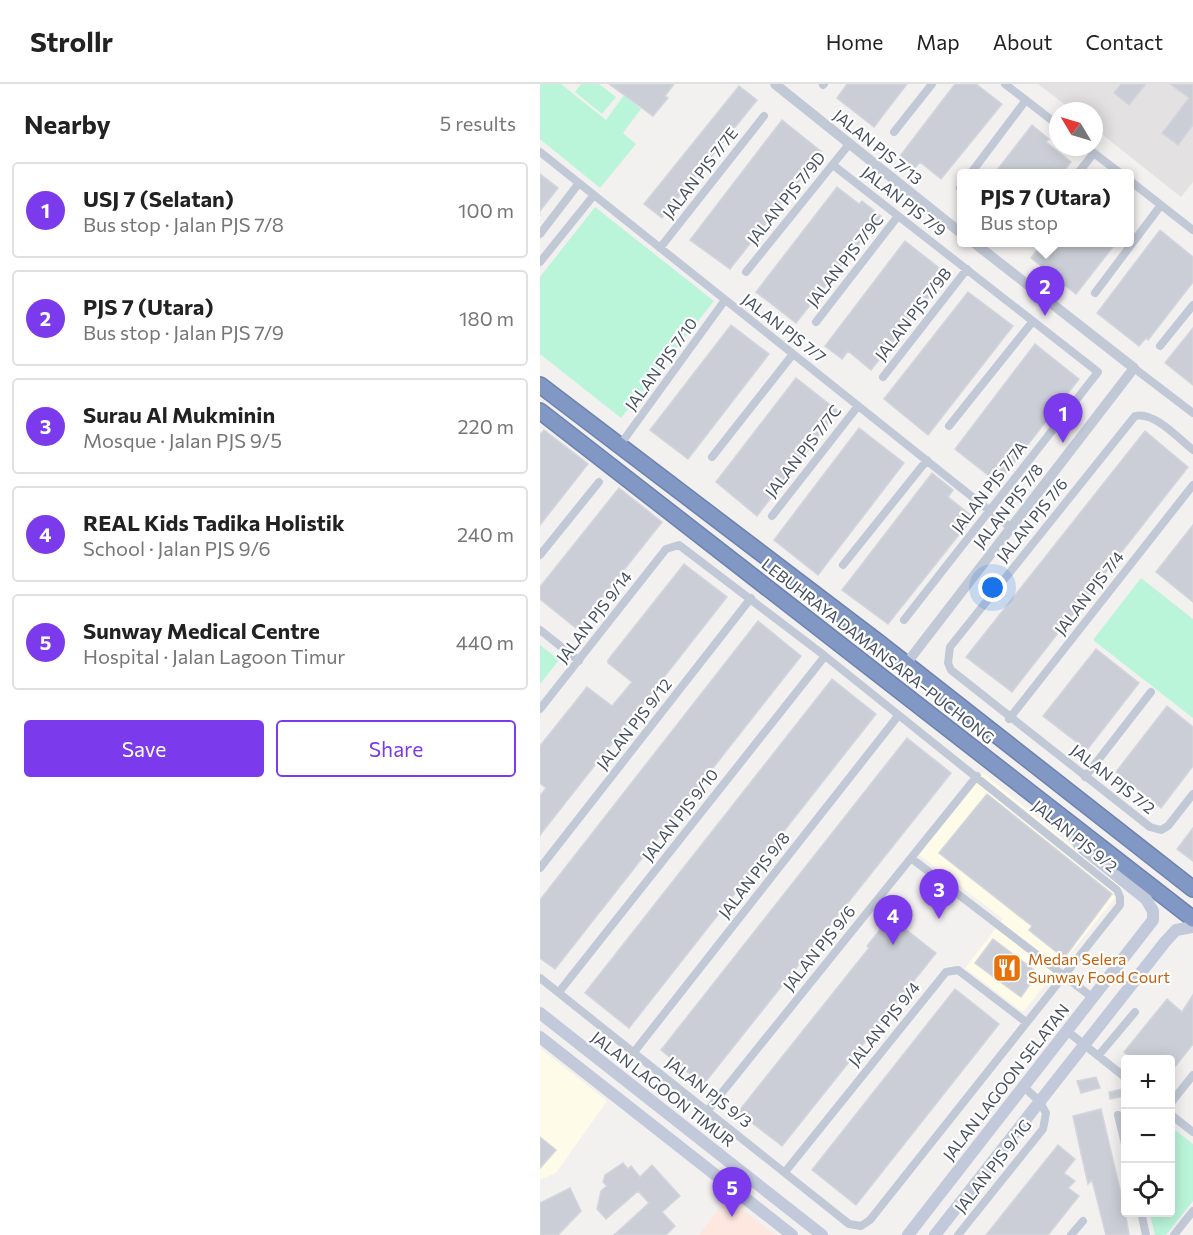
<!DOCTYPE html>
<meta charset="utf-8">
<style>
body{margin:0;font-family:Commissioner,sans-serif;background:#f2f2f2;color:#222}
.controls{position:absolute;right:18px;bottom:18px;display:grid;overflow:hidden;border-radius:6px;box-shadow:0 3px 15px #0003}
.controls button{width:54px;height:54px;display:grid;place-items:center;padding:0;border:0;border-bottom:2px solid #e0e0e0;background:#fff;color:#222;font:30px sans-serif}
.compass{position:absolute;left:509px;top:18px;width:54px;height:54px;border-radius:50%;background:#fff;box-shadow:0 3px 15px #0003;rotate:308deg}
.you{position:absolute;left:453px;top:504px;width:21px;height:21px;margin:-15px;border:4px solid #fff;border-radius:50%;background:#1a73e8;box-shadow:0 0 0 9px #1a73e833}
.badge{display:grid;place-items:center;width:39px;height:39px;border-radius:50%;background:#7c3aed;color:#fff;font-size:20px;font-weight:700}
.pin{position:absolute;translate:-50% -50px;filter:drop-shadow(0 2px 3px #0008)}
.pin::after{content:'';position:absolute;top:32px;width:21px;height:18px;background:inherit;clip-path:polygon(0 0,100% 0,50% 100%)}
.popup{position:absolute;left:417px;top:85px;width:177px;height:78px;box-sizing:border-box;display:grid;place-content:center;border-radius:6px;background:#fff;filter:drop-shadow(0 2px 4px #0005);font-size:20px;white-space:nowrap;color:#767676}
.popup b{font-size:22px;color:#222}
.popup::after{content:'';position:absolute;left:50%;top:100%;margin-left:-12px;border:12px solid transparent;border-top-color:#fff}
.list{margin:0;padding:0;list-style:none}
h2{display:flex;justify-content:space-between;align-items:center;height:78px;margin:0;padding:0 24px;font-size:26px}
h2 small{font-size:20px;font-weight:400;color:#767676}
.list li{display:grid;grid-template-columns:39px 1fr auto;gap:18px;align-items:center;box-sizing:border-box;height:96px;margin:0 12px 12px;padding:0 12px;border:2px solid #e0e0e0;border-radius:6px}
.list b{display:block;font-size:22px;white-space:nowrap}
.list p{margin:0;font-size:20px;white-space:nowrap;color:#767676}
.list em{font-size:20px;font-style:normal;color:#767676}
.actions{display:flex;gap:12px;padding:18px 24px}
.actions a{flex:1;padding:14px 0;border:2px solid #7c3aed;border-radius:6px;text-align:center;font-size:21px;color:#7c3aed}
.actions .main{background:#7c3aed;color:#fff}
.icon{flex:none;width:33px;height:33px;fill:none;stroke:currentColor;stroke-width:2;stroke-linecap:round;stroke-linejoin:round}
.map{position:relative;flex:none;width:653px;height:1151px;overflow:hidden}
header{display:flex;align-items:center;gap:36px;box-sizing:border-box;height:84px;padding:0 30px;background:#fff;border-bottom:2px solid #e0e0e0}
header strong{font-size:28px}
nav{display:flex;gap:33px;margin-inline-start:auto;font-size:21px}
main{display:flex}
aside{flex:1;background:#fff}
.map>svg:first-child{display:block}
.commercial{fill:#fefbe9}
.education{fill:#e4e1e2}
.medical{fill:#fee7df}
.green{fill:#baf5da}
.building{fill:#cbced6;stroke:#d3d5dc;stroke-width:1.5}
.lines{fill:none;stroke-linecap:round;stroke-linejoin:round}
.motorway-casing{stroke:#6d82b0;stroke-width:18}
.minor{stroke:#c2c9d6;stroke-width:8}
.tertiary{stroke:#c2c9d6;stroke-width:10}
.secondary{stroke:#c1c9db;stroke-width:12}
.motorway{stroke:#8298c4;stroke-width:15}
.labels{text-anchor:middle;stroke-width:4.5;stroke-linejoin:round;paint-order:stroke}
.street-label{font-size:16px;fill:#464f60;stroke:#fff}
.food-label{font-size:16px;fill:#c56008;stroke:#fff;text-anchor:start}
</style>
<header>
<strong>Strollr</strong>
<nav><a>Home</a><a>Map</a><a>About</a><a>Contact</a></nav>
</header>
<main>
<aside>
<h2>Nearby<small>5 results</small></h2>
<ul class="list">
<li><span class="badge">1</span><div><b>USJ 7 (Selatan)</b><p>Bus stop · Jalan PJS 7/8</p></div><em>100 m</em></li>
<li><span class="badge">2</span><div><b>PJS 7 (Utara)</b><p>Bus stop · Jalan PJS 7/9</p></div><em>180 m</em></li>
<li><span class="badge">3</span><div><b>Surau Al Mukminin</b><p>Mosque · Jalan PJS 9/5</p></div><em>220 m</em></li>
<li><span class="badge">4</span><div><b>REAL Kids Tadika Holistik</b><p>School · Jalan PJS 9/6</p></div><em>240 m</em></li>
<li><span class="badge">5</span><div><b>Sunway Medical Centre</b><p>Hospital · Jalan Lagoon Timur</p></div><em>440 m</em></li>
</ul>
<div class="actions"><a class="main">Save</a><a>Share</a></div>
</aside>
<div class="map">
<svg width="653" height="1151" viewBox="0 0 653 1151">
<rect width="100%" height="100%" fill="#f3f0f0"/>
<!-- commercial -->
<path class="commercial" d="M443 689 583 804 483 928 425 884 463 835 378 770Z
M0 964 67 1017 16 1089 0 1096Z"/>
<!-- education -->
<path class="education" d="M498 0H653V98L641 113 554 44V27H533Z"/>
<!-- medical -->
<path class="medical" d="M187 1114 235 1151H159Z"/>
<!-- green -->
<path class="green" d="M0 0H21L66 36 84 11 101 25 83 49 96 60 60 104 0 55Z
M41 0H59L76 13 62 30 35 8Z
M55 123 174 217 81 334 0 270V193Z
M601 494 653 535V634L553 556Z
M0 561 19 576 0 600Z
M631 1043 653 1060V1117L626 1151H615L610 1129 630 1128Z"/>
<!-- building -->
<path class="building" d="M69 0H134L125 12 128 14 113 32Z
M307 0H367L334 43 297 14Z
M415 0H436L462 20 401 95 380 78 375 84 360 72Z
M581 0H606L589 21 574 9Z
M630 0H653V41L638 61 622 49 649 14Z
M199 2 217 16 122 134 104 120Z
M242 36 282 68 190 185 150 156Z
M492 41 509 55 506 58 531 78 522 90H454Z
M0 90 18 104 0 127Z
M297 103 319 120 322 117 341 132 256 239 216 208Z
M620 146 653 173V198L608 256 606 254 599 262 557 229Z
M365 157 407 190 331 286 308 267 302 275 285 262Z
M503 159H576L536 210 491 174Z
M428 208 473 242 388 351 344 315Z
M191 241 229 270 148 375 110 346Z
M653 244V301L625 279Z
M495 260 539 295 458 399 415 365Z
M256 294 298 327 217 432 176 398Z
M319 344 364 379 278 491 234 456Z
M4 346 48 380 0 441V351Z
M605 347 648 383 472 608 426 573Z
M392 389 413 406 408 413 433 433 348 540 302 506Z
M79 404 122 438 37 545 0 515V503Z
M653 441V518L616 488Z
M144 480 187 513 0 751V712L6 704 0 699V662L47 603 72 622 92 598 68 579V576Z
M218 537 261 572 15 885 0 874V816Z
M556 565 599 599 547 666 503 632Z
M292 595 336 630 89 944 45 909Z
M627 622 653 643V682L621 724 576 688Z
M367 654 411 689 163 1001 121 966Z
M447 710 572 810 524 874 489 846 492 842 399 769Z
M653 744V777L637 765Z
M350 833 396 869 242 1062 198 1028 329 864 327 862Z
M453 855 498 889 481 913 435 879Z
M415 905 459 940 316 1121 272 1086Z
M653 911V960L630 989V975H594L584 968 627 915 642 928Z
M556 993 560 1004 541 1009 537 997Z
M583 1005 585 1012 570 1015 569 1008Z
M561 1025 585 1127 589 1151H566L552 1096 548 1100 541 1069 533 1032Z
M0 1053 16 1066 0 1084Z
M518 1061 535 1075 524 1089 535 1097 528 1104 539 1112 508 1151H446Z
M83 1079 88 1085 91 1082 100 1093 112 1081 140 1112 122 1128 135 1142 126 1151H74L109 1119 98 1107 66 1135 57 1125 61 1107 67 1102 63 1098 65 1091Z
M30 1104 41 1127 18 1151H0V1119Z"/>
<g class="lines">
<!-- motorway casing -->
<g class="motorway-casing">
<path id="motorway" d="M0 301 338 558 653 805
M0 327 653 835"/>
</g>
<!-- minor -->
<path class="minor" d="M465 0 518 41
M283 1 284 0
M354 48 392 0
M546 63 580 89
M0 68 470 443
M293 81 558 288 364 536
M431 89 486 16
M538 89 554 69
M589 96 653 146
M420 104 421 103
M0 150 39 99
M484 159V158
M120 164 224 32
M0 178 54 111
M206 188 310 59
M555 209 621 121
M276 238 358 132
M620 262 653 221
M594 284 653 329
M343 293 427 185
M409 342 493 237
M80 361 185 216
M653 366C638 354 614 327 595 332L410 563 408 579 411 586 610 743 621 746 628 742 653 710
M172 373 253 270
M232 432 318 322
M0 471 59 398
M303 481 387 376
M0 546 39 577
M0 625 126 465 139 461 285 572 577 806 580 813V821L330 1136 321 1142 309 1140 0 894
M469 635 653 401
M545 693 611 608
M371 774 553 914
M0 784 211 514
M19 908 285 572
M527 947 586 994
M94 968 358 632
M558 972 595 928
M630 1020 653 991
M168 1026 437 692
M630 1030 653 1048
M578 1031 586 1064
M245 1088 406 888 418 886 486 938
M601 1128 606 1151
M418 1151 503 1045 506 1029 499 1017 484 1003
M531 1151 543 1137
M634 1151 653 1127"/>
<!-- tertiary -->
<path class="tertiary" d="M235 0 421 149
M366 580 594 284 433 158"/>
<!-- secondary -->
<path class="secondary" d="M0 929 282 1151
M0 953 252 1151
M368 1151 613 836V827L606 815 540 762 522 735
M395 1151 625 858 636 846 653 843"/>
<!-- motorway -->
<use href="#motorway" class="motorway"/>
</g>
<!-- icons -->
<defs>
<g id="restaurant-square" transform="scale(1.5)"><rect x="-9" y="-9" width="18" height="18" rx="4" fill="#e8710a" stroke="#fff"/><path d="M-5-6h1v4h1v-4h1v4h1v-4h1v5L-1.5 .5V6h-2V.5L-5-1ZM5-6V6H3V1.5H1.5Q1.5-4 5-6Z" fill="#fff"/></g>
</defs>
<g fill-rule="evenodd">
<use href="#restaurant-square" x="467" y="884"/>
</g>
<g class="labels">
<!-- street labels -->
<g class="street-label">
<text transform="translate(338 63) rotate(39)" y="6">JALAN PJS 7/13</text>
<text transform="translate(160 89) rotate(-52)" y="6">JALAN PJS 7/7E</text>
<text transform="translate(246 114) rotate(-51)" y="6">JALAN PJS 7/9D</text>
<text transform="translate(364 117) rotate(38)" y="6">JALAN PJS 7/9</text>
<text transform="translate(305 176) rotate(-52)" y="6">JALAN PJS 7/9C</text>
<text transform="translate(373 230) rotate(-52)" y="6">JALAN PJS 7/9B</text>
<text transform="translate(244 244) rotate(38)" y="6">JALAN PJS 7/7</text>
<text transform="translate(121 280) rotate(-54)" y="6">JALAN PJS 7/10</text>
<text transform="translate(263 367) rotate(-52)" y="6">JALAN PJS 7/7C</text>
<text transform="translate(449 403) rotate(-52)" y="6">JALAN PJS 7/7A</text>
<text transform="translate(468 422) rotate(-52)" y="6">JALAN PJS 7/8</text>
<text transform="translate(492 436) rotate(-51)" y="6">JALAN PJS 7/6</text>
<text transform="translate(549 509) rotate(-52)" y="6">JALAN PJS 7/4</text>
<text transform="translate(54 533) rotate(-52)" y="6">JALAN PJS 9/14</text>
<text transform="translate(338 567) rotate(38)" y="6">LEBUHRAYA DAMANSARA–PUCHONG</text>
<text transform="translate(94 640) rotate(-52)" y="6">JALAN PJS 9/12</text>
<text transform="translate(573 695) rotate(38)" y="6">JALAN PJS 7/2</text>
<text transform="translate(140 731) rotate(-52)" y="6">JALAN PJS 9/10</text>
<text transform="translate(535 752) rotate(39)" y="6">JALAN PJS 9/2</text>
<text transform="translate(214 791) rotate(-52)" y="6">JALAN PJS 9/8</text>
<text transform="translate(279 864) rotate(-51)" y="6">JALAN PJS 9/6</text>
<text transform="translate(344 940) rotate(-51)" y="6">JALAN PJS 9/4</text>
<text transform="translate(466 998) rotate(-52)" y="6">JALAN LAGOON SELATAN</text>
<text transform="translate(123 1005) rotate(38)" y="6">JALAN LAGOON TIMUR</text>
<text transform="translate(169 1008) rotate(38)" y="6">JALAN PJS 9/3</text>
<text transform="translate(453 1082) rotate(-52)" y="6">JALAN PJS 9/1G</text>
</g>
<!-- food labels -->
<g class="food-label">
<text x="488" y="881">Medan Selera<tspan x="488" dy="18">Sunway Food Court</tspan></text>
</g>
</g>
</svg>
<div class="controls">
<button>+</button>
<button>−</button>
<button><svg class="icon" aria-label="locate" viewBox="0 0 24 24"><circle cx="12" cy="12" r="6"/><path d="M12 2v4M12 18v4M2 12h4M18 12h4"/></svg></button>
</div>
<svg class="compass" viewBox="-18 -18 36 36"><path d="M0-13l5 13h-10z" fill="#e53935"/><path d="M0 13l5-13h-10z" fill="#767676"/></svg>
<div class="you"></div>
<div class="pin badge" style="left:523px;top:359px">1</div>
<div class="pin badge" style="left:505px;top:232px">2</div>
<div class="popup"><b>PJS 7 (Utara)</b>Bus stop</div>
<div class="pin badge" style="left:399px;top:835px">3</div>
<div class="pin badge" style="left:353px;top:861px">4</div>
<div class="pin badge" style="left:192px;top:1133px">5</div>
</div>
</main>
